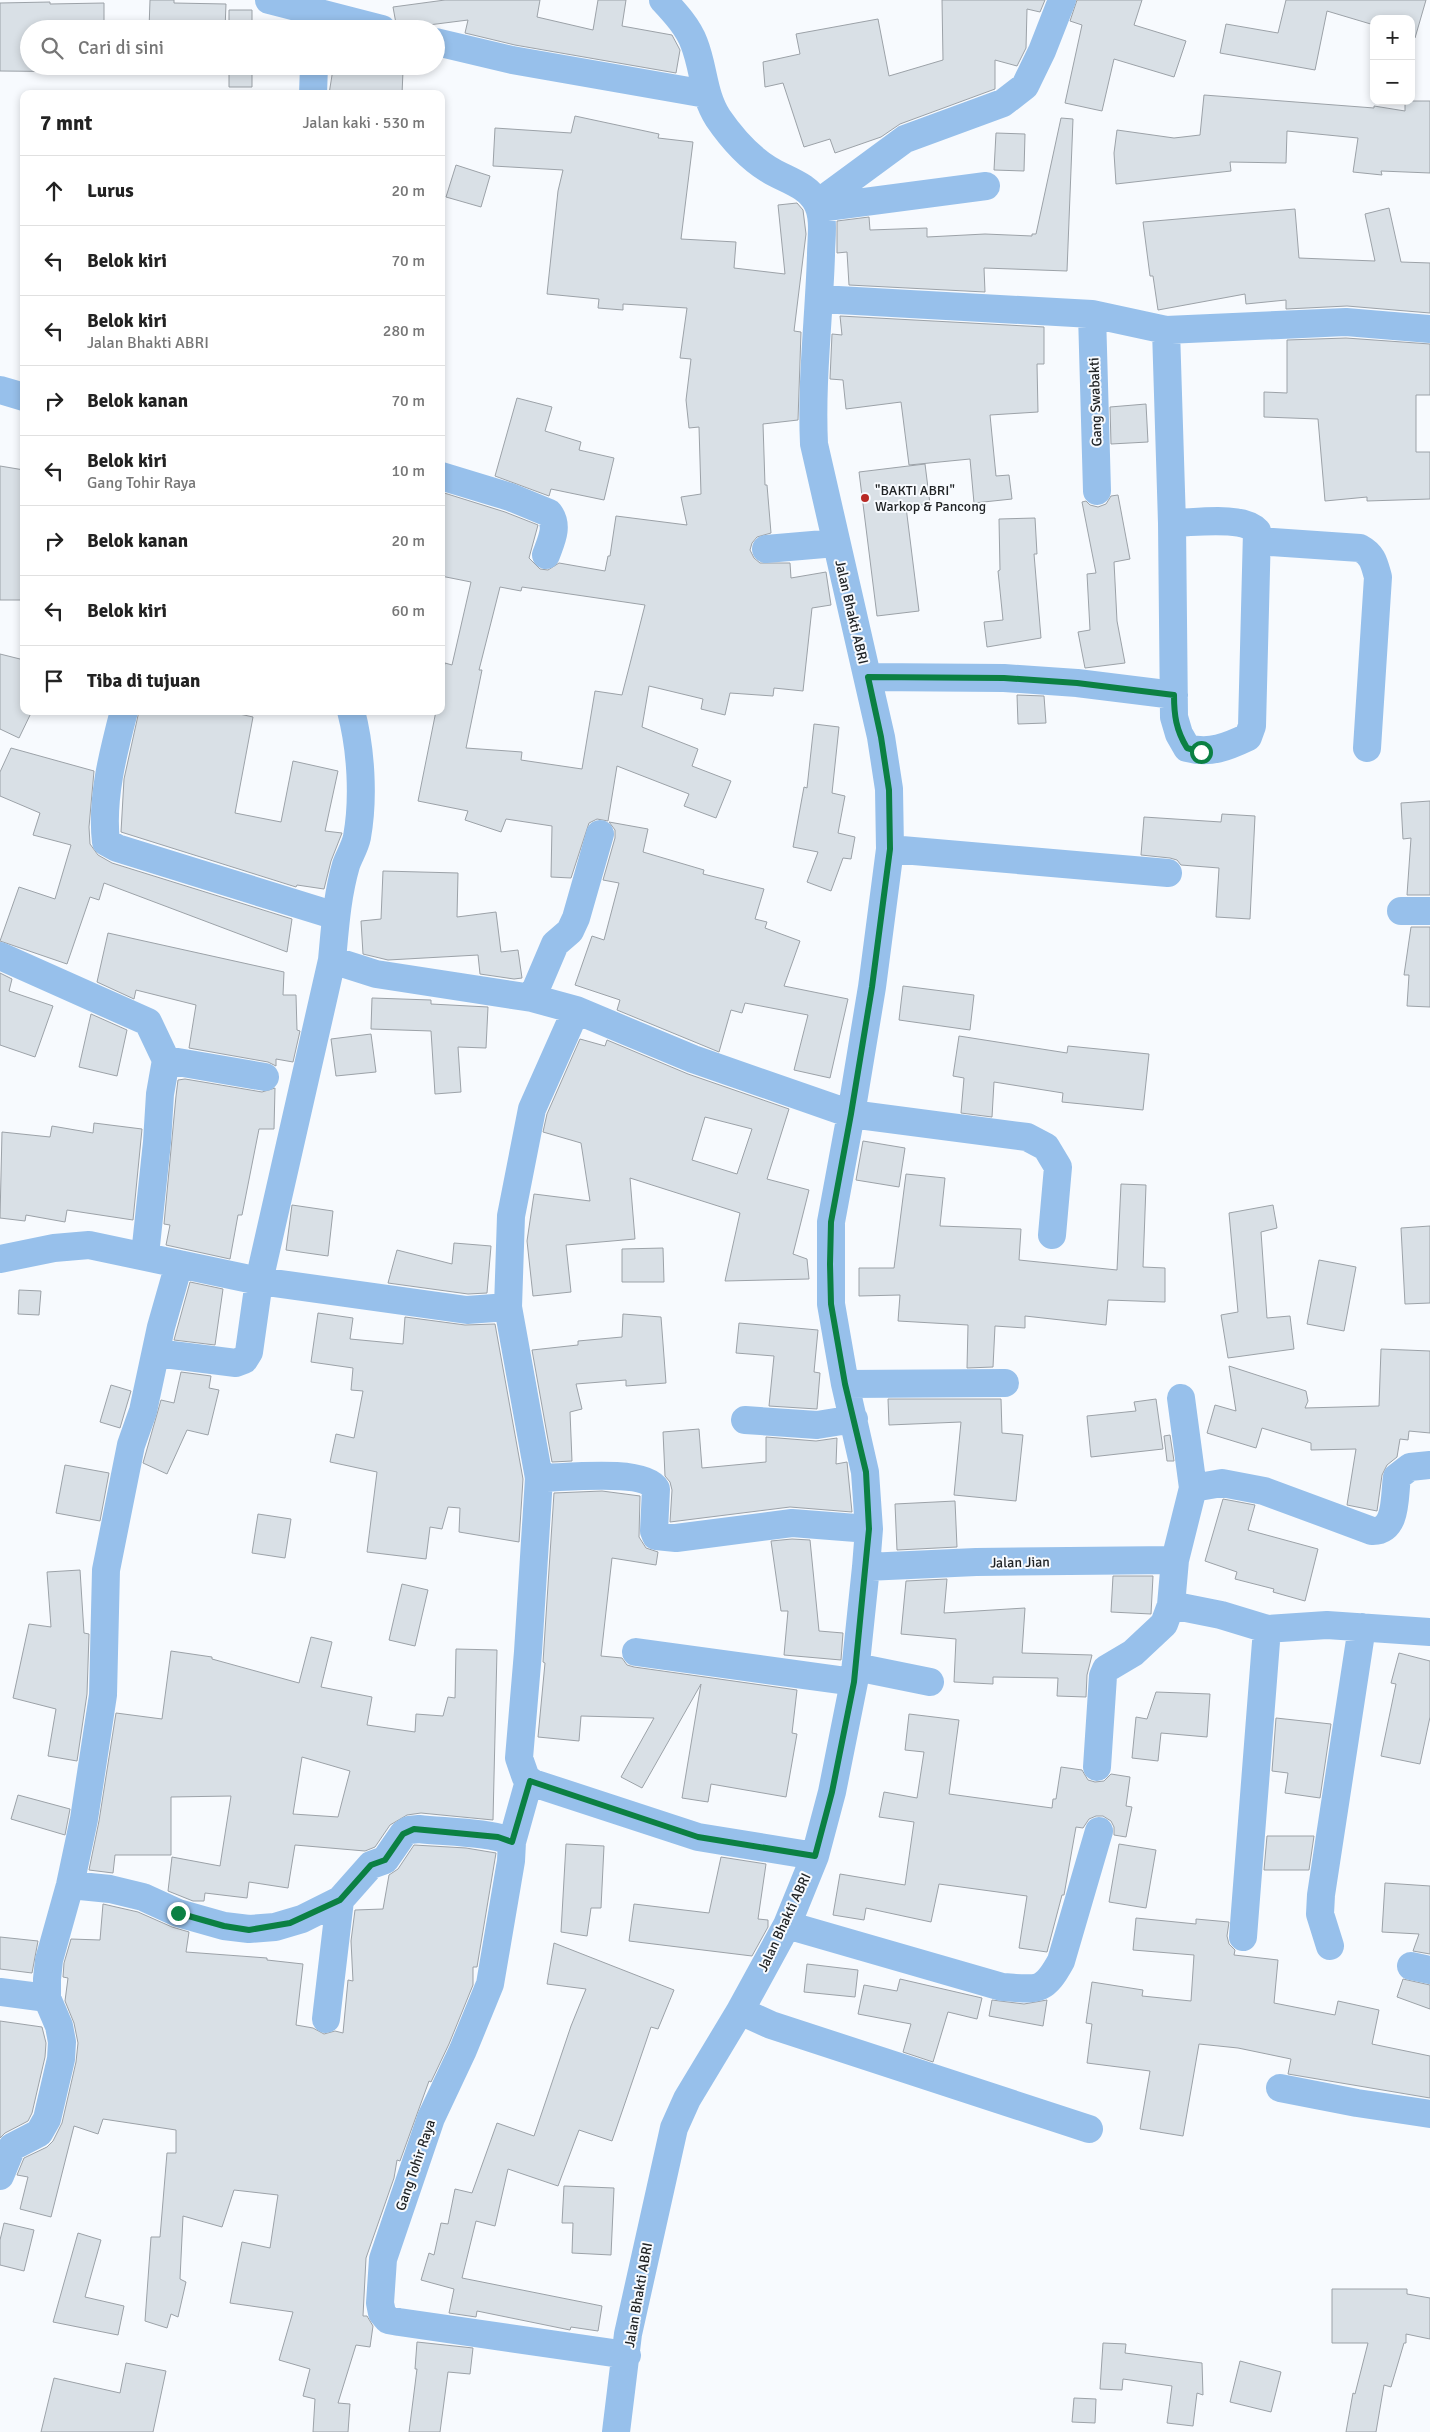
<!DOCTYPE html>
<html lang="id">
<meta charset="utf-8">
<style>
body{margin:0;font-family:Signika,sans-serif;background:#f2f2f2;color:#222}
.controls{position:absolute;right:15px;top:15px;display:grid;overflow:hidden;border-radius:10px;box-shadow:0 2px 8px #0003}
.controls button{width:45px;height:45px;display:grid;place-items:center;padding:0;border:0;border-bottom:1px solid #e0e0e0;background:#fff;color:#222;font:25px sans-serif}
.stop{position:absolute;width:15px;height:15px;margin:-11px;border:4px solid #0b8043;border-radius:50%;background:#fff}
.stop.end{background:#0b8043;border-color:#fff;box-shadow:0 1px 5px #0008}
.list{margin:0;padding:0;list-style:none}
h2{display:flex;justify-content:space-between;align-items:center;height:65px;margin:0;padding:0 20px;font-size:21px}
h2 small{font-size:16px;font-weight:400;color:#767676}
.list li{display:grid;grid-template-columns:32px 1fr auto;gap:15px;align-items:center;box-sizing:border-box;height:70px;padding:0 20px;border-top:1px solid #e0e0e0}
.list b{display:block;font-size:19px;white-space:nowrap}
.list p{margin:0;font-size:16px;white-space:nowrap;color:#767676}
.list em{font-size:16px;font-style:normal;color:#767676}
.icon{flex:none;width:28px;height:28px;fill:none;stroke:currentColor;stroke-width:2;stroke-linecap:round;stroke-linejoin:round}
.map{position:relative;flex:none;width:1430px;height:2432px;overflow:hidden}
.search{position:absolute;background:#fff;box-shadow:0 2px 8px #0003;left:20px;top:20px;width:425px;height:55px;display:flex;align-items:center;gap:12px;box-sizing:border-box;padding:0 18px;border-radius:28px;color:#767676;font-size:19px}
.panel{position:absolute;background:#fff;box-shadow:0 2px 8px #0003;left:20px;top:90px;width:425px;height:625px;border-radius:10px}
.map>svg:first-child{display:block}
.building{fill:#d9e0e6;stroke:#9ca2a8;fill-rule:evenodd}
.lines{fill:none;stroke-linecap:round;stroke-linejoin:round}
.minor{stroke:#97c0eb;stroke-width:28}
.route{stroke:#0b8043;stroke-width:6}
.poi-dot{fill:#b82925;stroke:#f7fafe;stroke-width:2}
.labels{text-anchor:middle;stroke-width:4;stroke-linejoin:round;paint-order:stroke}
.street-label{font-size:14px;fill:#202325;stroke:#f7fafe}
.poi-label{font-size:14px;fill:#202325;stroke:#f7fafe;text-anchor:start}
</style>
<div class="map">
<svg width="1430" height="2432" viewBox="0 0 1430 2432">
<rect width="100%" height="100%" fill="#f7fafe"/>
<!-- building -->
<path class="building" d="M150 0H174V3L226 4 225 29H149Z
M445 0H540L537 17 593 30 598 0H626L622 26 672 35 680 50 676 73 515 45 465 33 468 20 397 29 393 7Z
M942 0H1045L1040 12 1027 9 1026 48 1017 66 995 60V89L900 124 881 137 835 153 830 139 804 147 783 83 765 87 763 62 800 54 796 34 878 19 889 76 943 60Z
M1077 0H1142L1134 25 1186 41 1174 77 1114 59 1102 111 1065 103 1082 25 1070 21Z
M1286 0H1426L1415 38 1411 36V19H1374V25L1327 11 1315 70 1220 53 1226 24 1278 33Z
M50 2V4L104 3V29H29V66H105V72L0 71V3Z
M229 10H252V29H229Z
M229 66H252V87H229Z
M333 69 403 71 402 94H329Z
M1204 95 1374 108V106L1405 111V101H1430V173L1381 171 1382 175 1353 172 1358 138 1287 131 1286 163 1230 162 1231 171 1116 184 1114 153 1117 130 1174 138 1200 135Z
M575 116 659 134 658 138 693 142 681 239 736 242 734 268 785 274 778 205 797 203 803 210 806 234 794 331 801 332 798 420 763 424 765 485H767L771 533 757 537 752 543 750 550 754 558 760 563H790L791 578 826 572 831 605 812 608 803 691 774 688 773 696 730 693 725 715 701 709 703 699 649 686 642 727 698 749 692 766 731 781 716 818 684 806 689 794 617 766 608 821 597 819 589 823 571 878 551 877 552 826 506 819 501 832 465 820 468 811 418 801 436 711H441V684L445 663 452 665 471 582 441 576V492L505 512 538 525 529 558 540 569 548 570 559 563 605 571 608 556H610L616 516 687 525 681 497 701 494 699 427 689 428 686 400 691 359 680 358 687 308 623 304V310L598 308 599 299 547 294 558 191 563 170 493 166 495 128 571 133ZM500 587 521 591 522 587 645 605 622 695 595 691 582 769 521 760 522 752 466 748 482 670H479Z
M1061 118 1073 119 1067 271 984 268 985 292 849 285 847 252 837 253V221L869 217 870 230 927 228V237L985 234 1032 236V234H1036Z
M996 133 1025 134 1024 171 994 170Z
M456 165 490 176 481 207 446 197Z
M1389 208 1401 262 1430 263V313L1347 306 1286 309V300L1246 304 1245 294 1158 310 1153 276H1150L1143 222 1295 209 1299 258 1375 261 1365 214Z
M840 316 1044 327V364H1037L1038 412 990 415 996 476 1009 475 1012 499 974 503 970 459 909 465 901 402 846 409 843 380 830 379 832 334 842 335Z
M1346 338 1430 344V395H1416V452H1430V499L1367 501V497L1325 501 1318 419 1264 417V392L1287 393V340Z
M517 398 552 407 545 431 581 442 579 450 614 458 604 500 551 489 549 496 495 476Z
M1146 404 1148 442 1111 444 1110 407Z
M925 464 930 504 906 507 919 611 877 616 859 472Z
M0 466 24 470V600H0Z
M1118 495 1130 559 1114 562 1117 621 1125 663 1085 668 1078 632 1090 630 1087 574 1096 573 1082 502 1086 501 1090 505 1098 507 1106 504 1111 496Z
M1035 518 1037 554H1034L1041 638 987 647 984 622 1003 620 998 571 1000 570 999 519Z
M0 654 24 660V711H32L19 738 0 729Z
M1017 695 1044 696 1046 723 1018 724Z
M139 711H226L253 717 235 813 281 822 293 761 338 771 325 831 342 833 331 861 324 889 297 885 296 887 121 832 124 779Z
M814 724 839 727 832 793 845 796 838 833 855 837 851 859 843 858 831 891 807 882 818 852 793 847 804 787 807 788Z
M11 748 94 771 89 827 90 844 98 855 112 863 292 919 287 952 104 883 99 900 90 897 67 964 0 941 19 887 55 899 71 845 33 835 40 813 0 796V772Z
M1430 801V895H1407L1411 838 1403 839 1401 803Z
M1222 814 1255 816 1250 919 1216 917 1219 868 1181 865 1177 860 1170 858 1141 855 1144 817 1221 822Z
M609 822 648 829 643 852 704 870 703 874 764 889 755 919 767 922 765 928 800 941 784 986 848 999 830 1078 794 1070 808 1015 745 1003 742 1013 731 1010 719 1052 617 1010 620 1000 575 985 592 936 604 940 619 883 603 880 615 838V830Z
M383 871 458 873 457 917 496 912 501 952 518 950 522 978 514 979 480 974 478 955 388 960 363 954 361 921 381 919Z
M1411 927H1430V1007L1407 1006 1409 975H1404Z
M108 933 284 972 283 995H296L297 1030 300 1031 293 1062 276 1059V1066L268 1062 189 1048 196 1005 136 990 134 999 97 982Z
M0 973 12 979 9 991 53 1006 35 1057 0 1045Z
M903 986 974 995 970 1030 899 1020Z
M372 998 431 1000V1004L488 1007 486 1048 458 1047 461 1092 435 1094 431 1031 371 1029Z
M91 1014 127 1030 117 1076 79 1067Z
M371 1034 376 1072 336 1076 331 1039Z
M959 1036 1067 1053 1068 1046 1149 1054 1143 1110 1062 1102 1063 1093 994 1082 992 1117 961 1113 964 1078 953 1076Z
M580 1039 605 1046 607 1040 688 1074 789 1109 767 1179 809 1190 793 1254 807 1259 809 1279 725 1281 740 1213 630 1178 635 1239 566 1245 571 1292 533 1296 527 1241 534 1194 590 1201 581 1143 543 1132 547 1114ZM705 1117 752 1129 737 1174 692 1160Z
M185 1079 262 1092 275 1088 274 1129H259L242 1215H238L230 1259 166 1245 170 1225 164 1224 176 1096 178 1080Z
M94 1123 142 1129 133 1220 67 1210 65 1222 26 1215 25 1221 0 1218 2 1132 50 1137 52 1126 93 1133Z
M863 1141 905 1148 899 1187 856 1180Z
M906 1174 945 1178 940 1226 1021 1229 1019 1260 1117 1270 1121 1184 1146 1185 1143 1267 1165 1268V1302L1108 1300 1106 1325 1025 1316V1328L995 1326 993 1367 967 1368 968 1325 898 1321 900 1295 859 1296V1268H894Z
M292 1205 333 1211 328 1256 286 1250Z
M1273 1205 1277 1228 1261 1232 1267 1318 1290 1316 1294 1349 1228 1358 1221 1315 1238 1312 1229 1213Z
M1430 1226V1303L1405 1304 1401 1228Z
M454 1243 491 1246 487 1293 468 1294 388 1283 397 1250 452 1264Z
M663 1248 664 1282H622V1249Z
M1319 1260 1356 1267 1344 1331 1307 1324Z
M190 1282 223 1289 215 1345 174 1340Z
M19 1290 41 1291 39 1315 18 1314Z
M318 1313 353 1318 350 1339 403 1344 405 1317 465 1325 495 1324 523 1479 519 1542 459 1532 460 1508 448 1507 442 1529 430 1527 426 1559 367 1552 377 1472 330 1462 336 1434 354 1438 363 1391 351 1390 353 1368 311 1362Z
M623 1314 661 1317 666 1383 626 1386V1380L576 1384 582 1409 570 1412 572 1461 552 1462 532 1350 578 1345V1341L622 1337Z
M739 1323 818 1330 814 1372 820 1373 817 1409 769 1406 774 1356 736 1353Z
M1381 1349 1430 1351V1433L1409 1431 1408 1440 1400 1439 1397 1457 1387 1465 1382 1475 1377 1511 1347 1505 1356 1449 1311 1450V1443L1262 1428 1256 1448 1207 1433 1215 1405 1236 1411 1229 1366 1306 1391 1308 1401 1305 1408 1379 1406Z
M181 1372 211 1376 209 1388 219 1390 208 1435 187 1430 167 1474 143 1463 161 1400 174 1403Z
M111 1385 131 1391 120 1428 100 1422Z
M888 1399H1001L1002 1433 1023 1435 1016 1501 954 1495 961 1422 889 1425Z
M1156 1399 1163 1449 1091 1457 1087 1416 1136 1411 1134 1402Z
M699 1429 702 1468 766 1462V1437L816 1441 837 1438 836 1464 847 1462 852 1512 790 1507 670 1522 672 1490 670 1482 665 1476 663 1432Z
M1170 1435 1174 1461H1167L1164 1436Z
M65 1465 109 1473 100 1521 56 1513Z
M602 1491 640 1496 639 1537 646 1548 658 1552 656 1565 612 1558 601 1656 622 1658 627 1665 634 1667 797 1690 792 1733 797 1734 786 1797 711 1784 708 1802 682 1798 701 1684 642 1788 621 1777 654 1718 581 1716 579 1741 538 1737 545 1663 543 1662 554 1493Z
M1223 1499 1255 1505 1248 1530 1318 1549 1305 1601 1273 1592 1274 1589 1235 1579 1237 1572 1205 1561Z
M955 1501 957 1547 897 1550 895 1504Z
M258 1514 291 1519 285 1558 252 1553Z
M792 1539 810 1540 819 1631 843 1633 841 1660 784 1655 788 1611H781L771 1541Z
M80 1570 84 1633 89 1634 87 1694 77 1761 48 1756 56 1709 13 1698 29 1624 51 1627 47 1572Z
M1113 1576H1153L1151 1614 1111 1612Z
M947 1579 944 1613 1025 1608 1022 1653 1092 1655 1087 1675 1086 1697 1057 1696 1058 1678 993 1677V1684L954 1682 956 1639 901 1634 906 1581Z
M402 1584 428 1590 415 1646 389 1640Z
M311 1637 332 1642 321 1687 372 1697 367 1725 415 1732 416 1714 443 1716 448 1697 455 1698 456 1649 497 1650 493 1820 421 1813 407 1815 390 1825 375 1847 365 1851 295 1845 288 1888 249 1882 247 1898 205 1893 204 1901H193L168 1891 172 1857 220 1866 231 1796 171 1797V1855H115L113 1873 89 1870 99 1821 116 1713 162 1719 171 1651 212 1657V1659L299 1683ZM302 1757 350 1771 338 1817 293 1814Z
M1399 1653 1430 1661V1717L1420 1764 1381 1756 1396 1684 1391 1683Z
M1156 1692 1210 1694 1207 1737 1161 1733 1158 1761 1132 1758 1136 1717 1147 1719Z
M909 1714 959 1720 949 1794 1052 1808 1053 1799H1056L1061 1767 1082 1770 1088 1780 1095 1782 1104 1781 1111 1774 1130 1777 1126 1806 1132 1807 1126 1837 1114 1835V1827L1111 1821 1103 1816H1096L1089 1819 1083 1828 1076 1827 1064 1895H1062L1047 1952 1019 1948 1027 1896 939 1884 931 1922 866 1908 864 1920 833 1915 840 1874 905 1885 914 1822 879 1817 884 1792 917 1798 924 1752 905 1750Z
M1276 1718 1331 1724 1320 1798 1285 1793 1288 1773 1272 1771Z
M18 1795 70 1809 65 1835 11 1819Z
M1267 1836H1314L1309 1870H1264Z
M566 1844 604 1846 601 1908H591L587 1936 561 1932Z
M1119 1844 1156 1850 1146 1908 1109 1902Z
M414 1845 466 1848 496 1853 477 1967H473V1985L449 2044 431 2082 429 2081 400 2161 397 2160 394 2178 366 2258 363 2316H367L373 2326 370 2347 356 2345 338 2403 350 2404 348 2432H313L315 2399 303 2396 310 2369 279 2360 293 2312 230 2303 242 2242 270 2248 278 2195 234 2190 222 2227 183 2216 180 2279 186 2282 178 2317 171 2314 167 2328 145 2321 151 2237H160L167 2153H176V2130L103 2119 98 2134 74 2126 51 2217 20 2209 28 2177 17 2175 24 2158 47 2147 53 2141 62 2123 76 2062 78 2043 74 2023 65 2001 68 1978 63 1977 64 1963 71 1939 100 1940 103 1904 138 1912 172 1927 189 1932 186 1952 267 1958V1960L303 1964 296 2025 313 2028 324 2034 335 2031 343 2033 348 1980 353 1981 351 1941 355 1910 383 1909 389 1875 398 1869Z
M721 1857 766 1864 758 1919 768 1920V1927L752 1956 629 1941 634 1904 709 1913Z
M1385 1883 1430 1886V1954L1413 1951 1419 1934 1382 1932Z
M1136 1918 1196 1924V1919L1229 1922 1227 1936 1229 1944 1235 1950 1234 1955 1278 1960 1274 2003 1335 2015 1338 2001 1379 2010 1372 2044 1430 2056V2098L1288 2074 1291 2059 1238 2048 1199 2044 1183 2136 1140 2129 1150 2071 1087 2063 1092 2024 1086 2023 1092 1982 1143 1990 1142 1996 1191 2001 1194 1955 1133 1950Z
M0 1937 38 1941 32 1973 0 1969Z
M554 1943 674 1990 658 2029 651 2027 612 2141 579 2130 558 2186 508 2169 495 2226 476 2221 462 2278 602 2306 598 2331 571 2327 570 2330 477 2311 476 2317 449 2313 454 2289 421 2280 429 2253 434 2255 441 2223 448 2224 455 2189 472 2193 497 2123 534 2136 571 2026 586 1989 547 1984Z
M807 1964 858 1970 855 1997 804 1992Z
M900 1979 982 1998 977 2019 948 2012 933 2062 903 2052 911 2024 858 2014 864 1985 897 1991Z
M1403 1979 1430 1985V2009L1397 1997Z
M992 2000 1024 2004 1047 2000 1043 2026 989 2016Z
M0 2021 42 2027 46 2043 45 2057 32 2113 28 2121 5 2133 0 2138Z
M564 2186 614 2188 611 2255 572 2253 573 2223H562Z
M4 2223 34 2230 24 2271 0 2265V2240Z
M78 2233 101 2240 85 2297 124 2306 118 2335 53 2322Z
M1332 2289H1407V2294L1430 2298V2339L1406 2334V2343H1404L1391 2387 1384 2385 1376 2432H1346L1353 2393 1355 2394 1368 2343H1332Z
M417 2342 473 2348 470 2374 448 2372 440 2432H409L417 2369H415Z
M1103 2343 1126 2344 1125 2353 1202 2363 1203 2395 1197 2393 1193 2426 1167 2423 1172 2386 1123 2379 1122 2390 1100 2389Z
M1240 2361 1281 2372 1271 2412 1230 2402Z
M126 2363 166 2371 153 2432H41L54 2378 120 2393Z
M1074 2398 1096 2399 1095 2423 1072 2422Z"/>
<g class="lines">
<!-- minor -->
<path class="minor" d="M269 0 382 29
M436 42 512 60 706 94
M313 94 314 66
M818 203 905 139 1003 103 1025 86 1042 51 1062 0
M819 208 986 186
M820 299 1092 314 1166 330 1346 322 1430 329
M1092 314 1097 491
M1166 330 1172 523 1174 717 1179 734 1187 748C1210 754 1227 747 1248 737L1252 726 1257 531C1242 515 1194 523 1172 523
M0 390 24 397
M441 476 510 497 549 513C559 526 551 541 546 555
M1257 541 1360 548C1373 555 1374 563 1378 577L1367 748
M766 549 836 543
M868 677 1004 678 1077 683 1174 695
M124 711C113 753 101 799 106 842L117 848 336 916
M890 849 1168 873
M1401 911H1430
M0 956 148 1022 166 1060 160 1094 157 1142 145 1255
M332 960 376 974 532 998 576 1010 693 1059 851 1114 1027 1137 1046 1147 1058 1167 1052 1235
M532 998 555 944 570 931 576 918 600 834
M166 1060 265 1077
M0 1259 54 1248 89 1245 259 1281 467 1310 508 1307 539 1478 528 1652 519 1758 526 1778 533 1783 698 1837 815 1856
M508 1307 511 1216 532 1109 576 1010
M156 1353 236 1363 244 1360 249 1352 259 1281 332 960C335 928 337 896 346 865 349 856 355 847 357 837 364 798 361 749 351 711
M845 1384 1005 1383
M1181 1398 1193 1488
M745 1420 817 1425 854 1419
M1430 1465 1410 1467 1397 1477C1394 1496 1398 1532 1372 1531L1264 1491 1222 1483 1193 1488 1175 1560 1171 1605 1221 1615 1267 1629 1327 1625 1430 1632
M539 1478C563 1478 644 1468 656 1489L654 1531 656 1536 676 1538 792 1523 869 1529
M866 1567 976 1562 1175 1560
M636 1652 854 1682
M856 1667 930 1682
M1097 1767 1103 1676 1106 1669 1133 1653 1164 1624 1171 1605
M529 1781 512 1842 511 1861 490 1984 463 2050 431 2118 383 2259 380 2303 382 2313 388 2320 399 2322 627 2355
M70 1885 110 1889 143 1897 178 1913 224 1926 249 1929 275 1927 302 1919 340 1900 371 1865 385 1860 403 1834 409 1830 419 1829C444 1832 491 1832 512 1842
M787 1925 1002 1987C1037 1989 1043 1994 1061 1961L1099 1831
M1243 1937 1267 1629
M1330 1946 1320 1914 1321 1895 1362 1627
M1411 1966 1430 1970
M0 1992 47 1998
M740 2011 771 2025 1089 2129
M326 2019 340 1900
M1280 2088 1357 2103 1430 2114
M0 2176 12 2147 39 2133 47 2119 61 2059 62 2042 59 2026 47 1998V1979L49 1960 70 1885 84 1819 103 1695 106 1570 131 1445 143 1411 161 1327 179 1264
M616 2432 628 2334 674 2128 687 2099 740 2011 787 1925 815 1856 832 1792 854 1682 866 1567 869 1529 865 1472 845 1384 831 1304V1222L851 1114 872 987 890 849 889 789 881 737 814 444C811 382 819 318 821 255 821 239 825 218 817 203 807 184 785 180 768 169 749 157 731 137 718 118 703 95 704 68 694 43 688 27 675 13 663 0"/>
</g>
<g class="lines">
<!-- route -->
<path class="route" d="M178 1913 224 1926 249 1930 290 1923 340 1900 371 1865 385 1860 403 1834 414 1829 498 1837 512 1842 530 1781 698 1837 815 1856 832 1792 854 1682 869 1529 866 1472 845 1384 831 1304 830 1264 831 1222 851 1114 872 987 890 849 889 790 881 737 868 677 1004 678 1077 683 1174 695C1174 715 1176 730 1187 748L1201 752"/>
</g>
<!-- markers -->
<circle class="poi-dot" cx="865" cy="498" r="5"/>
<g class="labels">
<!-- street labels -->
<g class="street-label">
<text transform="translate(1095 402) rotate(-92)" y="5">Gang Swabakti</text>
<text transform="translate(852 612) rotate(77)" y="5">Jalan Bhakti ABRI</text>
<text transform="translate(1020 1562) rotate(-1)" y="5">Jalan Jian</text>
<text transform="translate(784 1922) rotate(-65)" y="5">Jalan Bhakti ABRI</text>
<text transform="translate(415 2165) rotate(-71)" y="5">Gang Tohir Raya</text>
<text transform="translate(638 2295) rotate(-80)" y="5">Jalan Bhakti ABRI</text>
</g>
<!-- poi labels -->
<g class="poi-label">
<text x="875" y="495">"BAKTI ABRI"<tspan x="875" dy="16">Warkop &amp; Pancong</tspan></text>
</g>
</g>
</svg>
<div class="controls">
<button>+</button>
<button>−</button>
</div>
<div class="stop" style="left:1201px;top:752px"></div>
<div class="stop end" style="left:178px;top:1913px"></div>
<div class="search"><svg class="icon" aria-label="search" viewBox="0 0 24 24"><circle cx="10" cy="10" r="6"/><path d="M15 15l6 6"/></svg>Cari di sini</div>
<section class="panel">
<h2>7 mnt<small>Jalan kaki · 530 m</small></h2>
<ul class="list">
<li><svg class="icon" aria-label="ahead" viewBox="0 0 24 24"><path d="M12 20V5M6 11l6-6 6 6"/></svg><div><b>Lurus</b></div><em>20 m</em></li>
<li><svg class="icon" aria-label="left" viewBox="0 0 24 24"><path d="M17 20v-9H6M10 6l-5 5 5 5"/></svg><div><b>Belok kiri</b></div><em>70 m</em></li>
<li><svg class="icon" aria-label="left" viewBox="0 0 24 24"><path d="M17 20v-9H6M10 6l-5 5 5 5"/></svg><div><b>Belok kiri</b><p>Jalan Bhakti ABRI</p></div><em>280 m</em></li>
<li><svg class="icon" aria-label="right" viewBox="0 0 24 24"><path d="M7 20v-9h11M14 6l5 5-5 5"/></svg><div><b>Belok kanan</b></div><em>70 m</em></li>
<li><svg class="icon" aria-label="left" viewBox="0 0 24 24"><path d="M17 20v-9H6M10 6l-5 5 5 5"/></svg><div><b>Belok kiri</b><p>Gang Tohir Raya</p></div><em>10 m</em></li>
<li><svg class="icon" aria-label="right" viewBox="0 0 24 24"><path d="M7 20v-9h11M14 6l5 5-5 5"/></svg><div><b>Belok kanan</b></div><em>20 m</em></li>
<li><svg class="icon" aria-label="left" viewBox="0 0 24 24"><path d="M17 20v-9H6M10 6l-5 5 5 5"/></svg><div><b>Belok kiri</b></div><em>60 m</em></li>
<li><svg class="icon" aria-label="arrive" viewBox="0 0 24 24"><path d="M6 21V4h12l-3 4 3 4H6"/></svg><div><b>Tiba di tujuan</b></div></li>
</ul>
</section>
</div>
